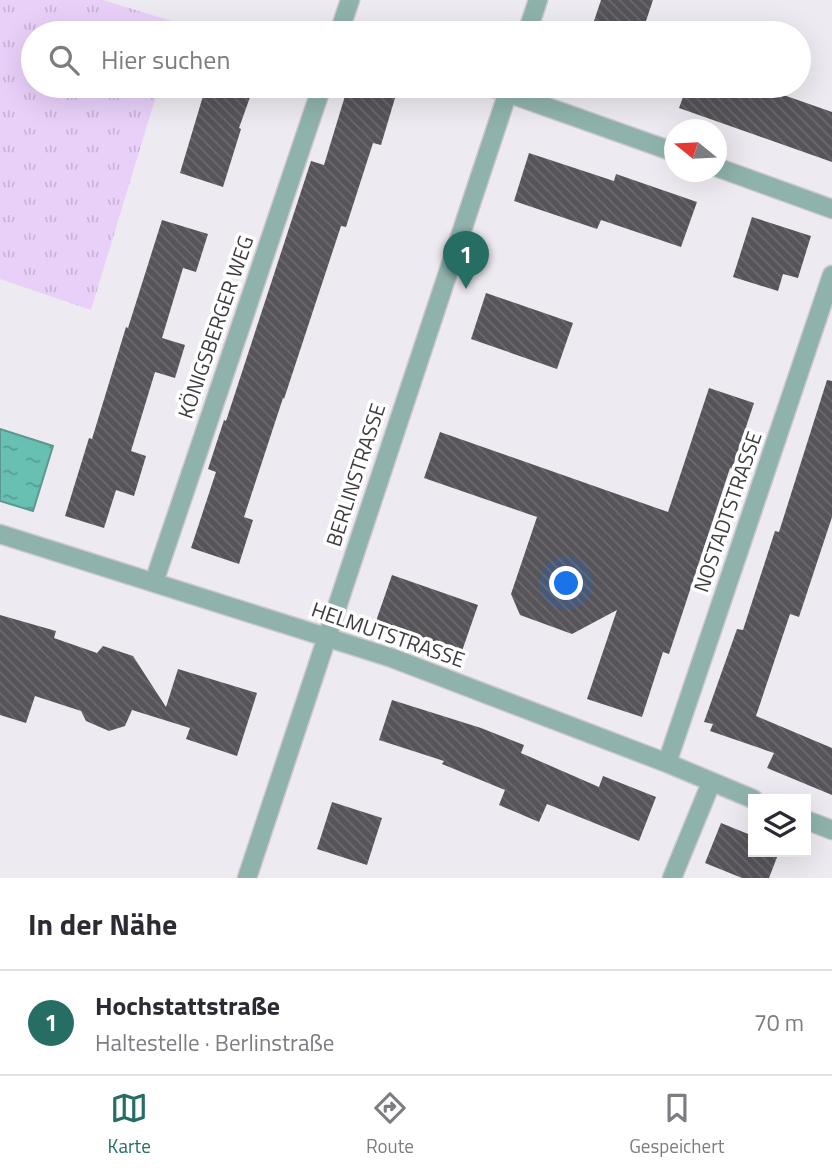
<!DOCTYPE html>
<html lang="de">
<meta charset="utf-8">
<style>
body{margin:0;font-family:"Titillium Web",sans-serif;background:#f7f7f7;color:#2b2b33}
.controls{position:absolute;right:21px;bottom:21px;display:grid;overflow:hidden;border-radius:0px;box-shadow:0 7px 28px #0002}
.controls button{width:63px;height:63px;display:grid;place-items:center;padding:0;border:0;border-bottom:2px solid #e1e1e2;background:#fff;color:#2b2b33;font:35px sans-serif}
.compass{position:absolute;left:664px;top:119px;width:63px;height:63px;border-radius:50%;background:#fff;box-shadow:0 7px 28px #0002;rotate:288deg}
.you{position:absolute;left:567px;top:584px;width:24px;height:24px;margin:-18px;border:5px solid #fff;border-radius:50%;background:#1a73e8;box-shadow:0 0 0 10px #1a73e833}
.badge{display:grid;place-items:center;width:46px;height:46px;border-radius:50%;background:#266d63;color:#fff;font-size:23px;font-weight:700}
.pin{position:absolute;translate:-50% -58px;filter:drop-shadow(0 2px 4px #0008)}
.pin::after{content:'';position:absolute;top:37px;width:24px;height:21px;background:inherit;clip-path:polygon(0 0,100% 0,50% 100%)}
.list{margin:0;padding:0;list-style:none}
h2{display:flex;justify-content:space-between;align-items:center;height:91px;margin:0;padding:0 28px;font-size:30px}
h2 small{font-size:23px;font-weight:400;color:#7c7c81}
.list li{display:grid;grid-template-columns:46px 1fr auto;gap:21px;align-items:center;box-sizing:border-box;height:105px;padding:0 28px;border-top:2px solid #e1e1e2}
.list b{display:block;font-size:26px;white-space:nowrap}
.list p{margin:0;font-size:23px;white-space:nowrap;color:#7c7c81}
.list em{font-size:23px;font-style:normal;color:#7c7c81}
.icon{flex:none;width:38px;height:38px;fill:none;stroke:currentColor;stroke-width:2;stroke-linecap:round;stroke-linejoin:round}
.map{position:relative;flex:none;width:832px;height:878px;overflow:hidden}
.search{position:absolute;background:#fff;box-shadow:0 7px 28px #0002;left:21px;right:21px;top:21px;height:77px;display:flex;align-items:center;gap:18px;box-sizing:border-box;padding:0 24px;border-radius:38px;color:#7c7c81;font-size:26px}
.sheet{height:196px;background:#fff}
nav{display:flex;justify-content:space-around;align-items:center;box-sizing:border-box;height:98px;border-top:2px solid #e1e1e2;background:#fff;font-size:19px;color:#7c7c81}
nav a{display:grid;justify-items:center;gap:4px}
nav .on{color:#266d63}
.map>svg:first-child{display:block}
.grass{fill:url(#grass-tufts)}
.water{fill:url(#water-ripples);stroke:#5b988f;stroke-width:2}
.building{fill:url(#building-back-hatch)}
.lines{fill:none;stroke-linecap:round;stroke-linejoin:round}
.street-casing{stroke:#cbc7cd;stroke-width:21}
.street{stroke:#8fb3ac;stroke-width:18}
.labels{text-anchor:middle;stroke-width:7;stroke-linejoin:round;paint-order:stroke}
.street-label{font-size:21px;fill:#3d3b3e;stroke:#fff}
</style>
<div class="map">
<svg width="832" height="878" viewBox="0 0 832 878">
<defs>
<pattern id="grass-tufts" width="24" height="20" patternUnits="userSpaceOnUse" patternTransform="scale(1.75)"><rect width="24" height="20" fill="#e9d0f9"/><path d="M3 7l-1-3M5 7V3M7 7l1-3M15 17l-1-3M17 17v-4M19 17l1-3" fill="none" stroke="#c9b4d6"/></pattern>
<pattern id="water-ripples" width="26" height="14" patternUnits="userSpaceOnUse" patternTransform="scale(1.75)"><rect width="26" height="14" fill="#68c0b2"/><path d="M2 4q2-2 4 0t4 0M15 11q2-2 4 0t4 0" fill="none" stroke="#579d92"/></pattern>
<pattern id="building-back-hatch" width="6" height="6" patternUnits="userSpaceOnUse" patternTransform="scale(1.75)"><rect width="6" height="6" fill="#565359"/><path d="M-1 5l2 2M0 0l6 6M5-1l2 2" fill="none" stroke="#6c6a6f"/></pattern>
</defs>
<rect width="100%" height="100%" fill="#eeeaf1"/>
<!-- grass -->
<path class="grass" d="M0 0H103L178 23 175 33H33V86H159L91 310 0 279Z"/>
<!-- water -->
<path class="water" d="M0 429 53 446 33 511 0 501Z"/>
<!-- building -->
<path class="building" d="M601 0H653L642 33H590Z
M206 86H254L239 128 241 129 223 187 180 173Z
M348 86H355L395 98 381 145 373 143 346 227 341 226 284 399 283 398 244 517 253 520 239 564 191 548 216 472 208 469 224 420 226 421 311 161 324 165Z
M687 86H758L832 112V162L679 108Z
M529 153 614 181 616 174 697 202 681 247 601 220 597 229 514 201Z
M752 217 811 236 798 278 783 274 778 291 733 277Z
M162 220 208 234 196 272 183 268 162 338 185 345 175 378 155 372 131 451 146 456 134 496 116 490 104 528 65 516 89 438 92 439 126 327 128 328Z
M486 293 573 323 557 369 471 339Z
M827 380 832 381V517L799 617 790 614 756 716 832 748V795L767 768 774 753 710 731 713 724 704 722 737 629 743 630 775 531 779 532Z
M709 388 754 403 732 469 730 468 669 654 663 652 642 717 587 699 617 610 572 634 520 615 511 594 537 517 424 478 440 432 668 512Z
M392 575 478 605 462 651 376 621Z
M0 615 56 631 54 638 97 653 103 646 133 656 166 707 178 669 257 693 237 756 186 739 190 728 132 710 125 726 109 731 86 721 81 711 35 696 26 723 0 715Z
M392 700 481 728 524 745 521 753 599 787 603 776 656 797 639 841 547 804 539 822 499 805 505 790 442 764 444 761 379 740Z
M332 802 382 818 367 865 317 849Z
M721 823 753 836V852H779L769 878H742L705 863Z"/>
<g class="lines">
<!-- street casing -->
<g class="street-casing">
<path id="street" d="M339 33 350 0
M527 33 538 0
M488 86 674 152
M716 167 832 209
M0 534 392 658 667 763 753 799
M154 582 322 86
M667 763 832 275
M806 820 832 830
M247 878 510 86
M672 878 711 783"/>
</g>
<!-- street -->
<use href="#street" class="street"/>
</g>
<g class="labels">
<!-- street labels -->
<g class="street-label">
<text transform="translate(216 327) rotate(-71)" y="7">KÖNIGSBERGER WEG</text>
<text transform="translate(356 475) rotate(-72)" y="7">BERLINSTRASSE</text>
<text transform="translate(728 512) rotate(-71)" y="7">NOSTADTSTRASSE</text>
<text transform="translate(388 635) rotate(19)" y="7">HELMUTSTRASSE</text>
</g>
</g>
</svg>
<div class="controls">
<button><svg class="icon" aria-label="layers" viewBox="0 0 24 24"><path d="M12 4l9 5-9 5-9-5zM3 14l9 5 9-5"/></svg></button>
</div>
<svg class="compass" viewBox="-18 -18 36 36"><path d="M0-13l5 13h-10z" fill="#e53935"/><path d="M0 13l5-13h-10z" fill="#7c7c81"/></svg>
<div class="you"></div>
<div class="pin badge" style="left:466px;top:289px">1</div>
<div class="search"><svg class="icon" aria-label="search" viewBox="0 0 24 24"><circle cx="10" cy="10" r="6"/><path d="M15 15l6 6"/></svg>Hier suchen</div>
</div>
<section class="sheet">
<h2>In der Nähe<small></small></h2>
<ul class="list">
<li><span class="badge">1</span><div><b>Hochstattstraße</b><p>Haltestelle · Berlinstraße</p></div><em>70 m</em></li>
</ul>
</section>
<nav>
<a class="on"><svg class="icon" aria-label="map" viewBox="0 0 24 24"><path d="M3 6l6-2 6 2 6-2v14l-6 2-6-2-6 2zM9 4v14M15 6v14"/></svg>Karte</a>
<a><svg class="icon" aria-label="directions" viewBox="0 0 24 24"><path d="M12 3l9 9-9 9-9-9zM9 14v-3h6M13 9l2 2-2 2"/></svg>Route</a>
<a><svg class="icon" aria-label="saved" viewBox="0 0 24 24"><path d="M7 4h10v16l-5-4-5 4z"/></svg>Gespeichert</a>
</nav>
